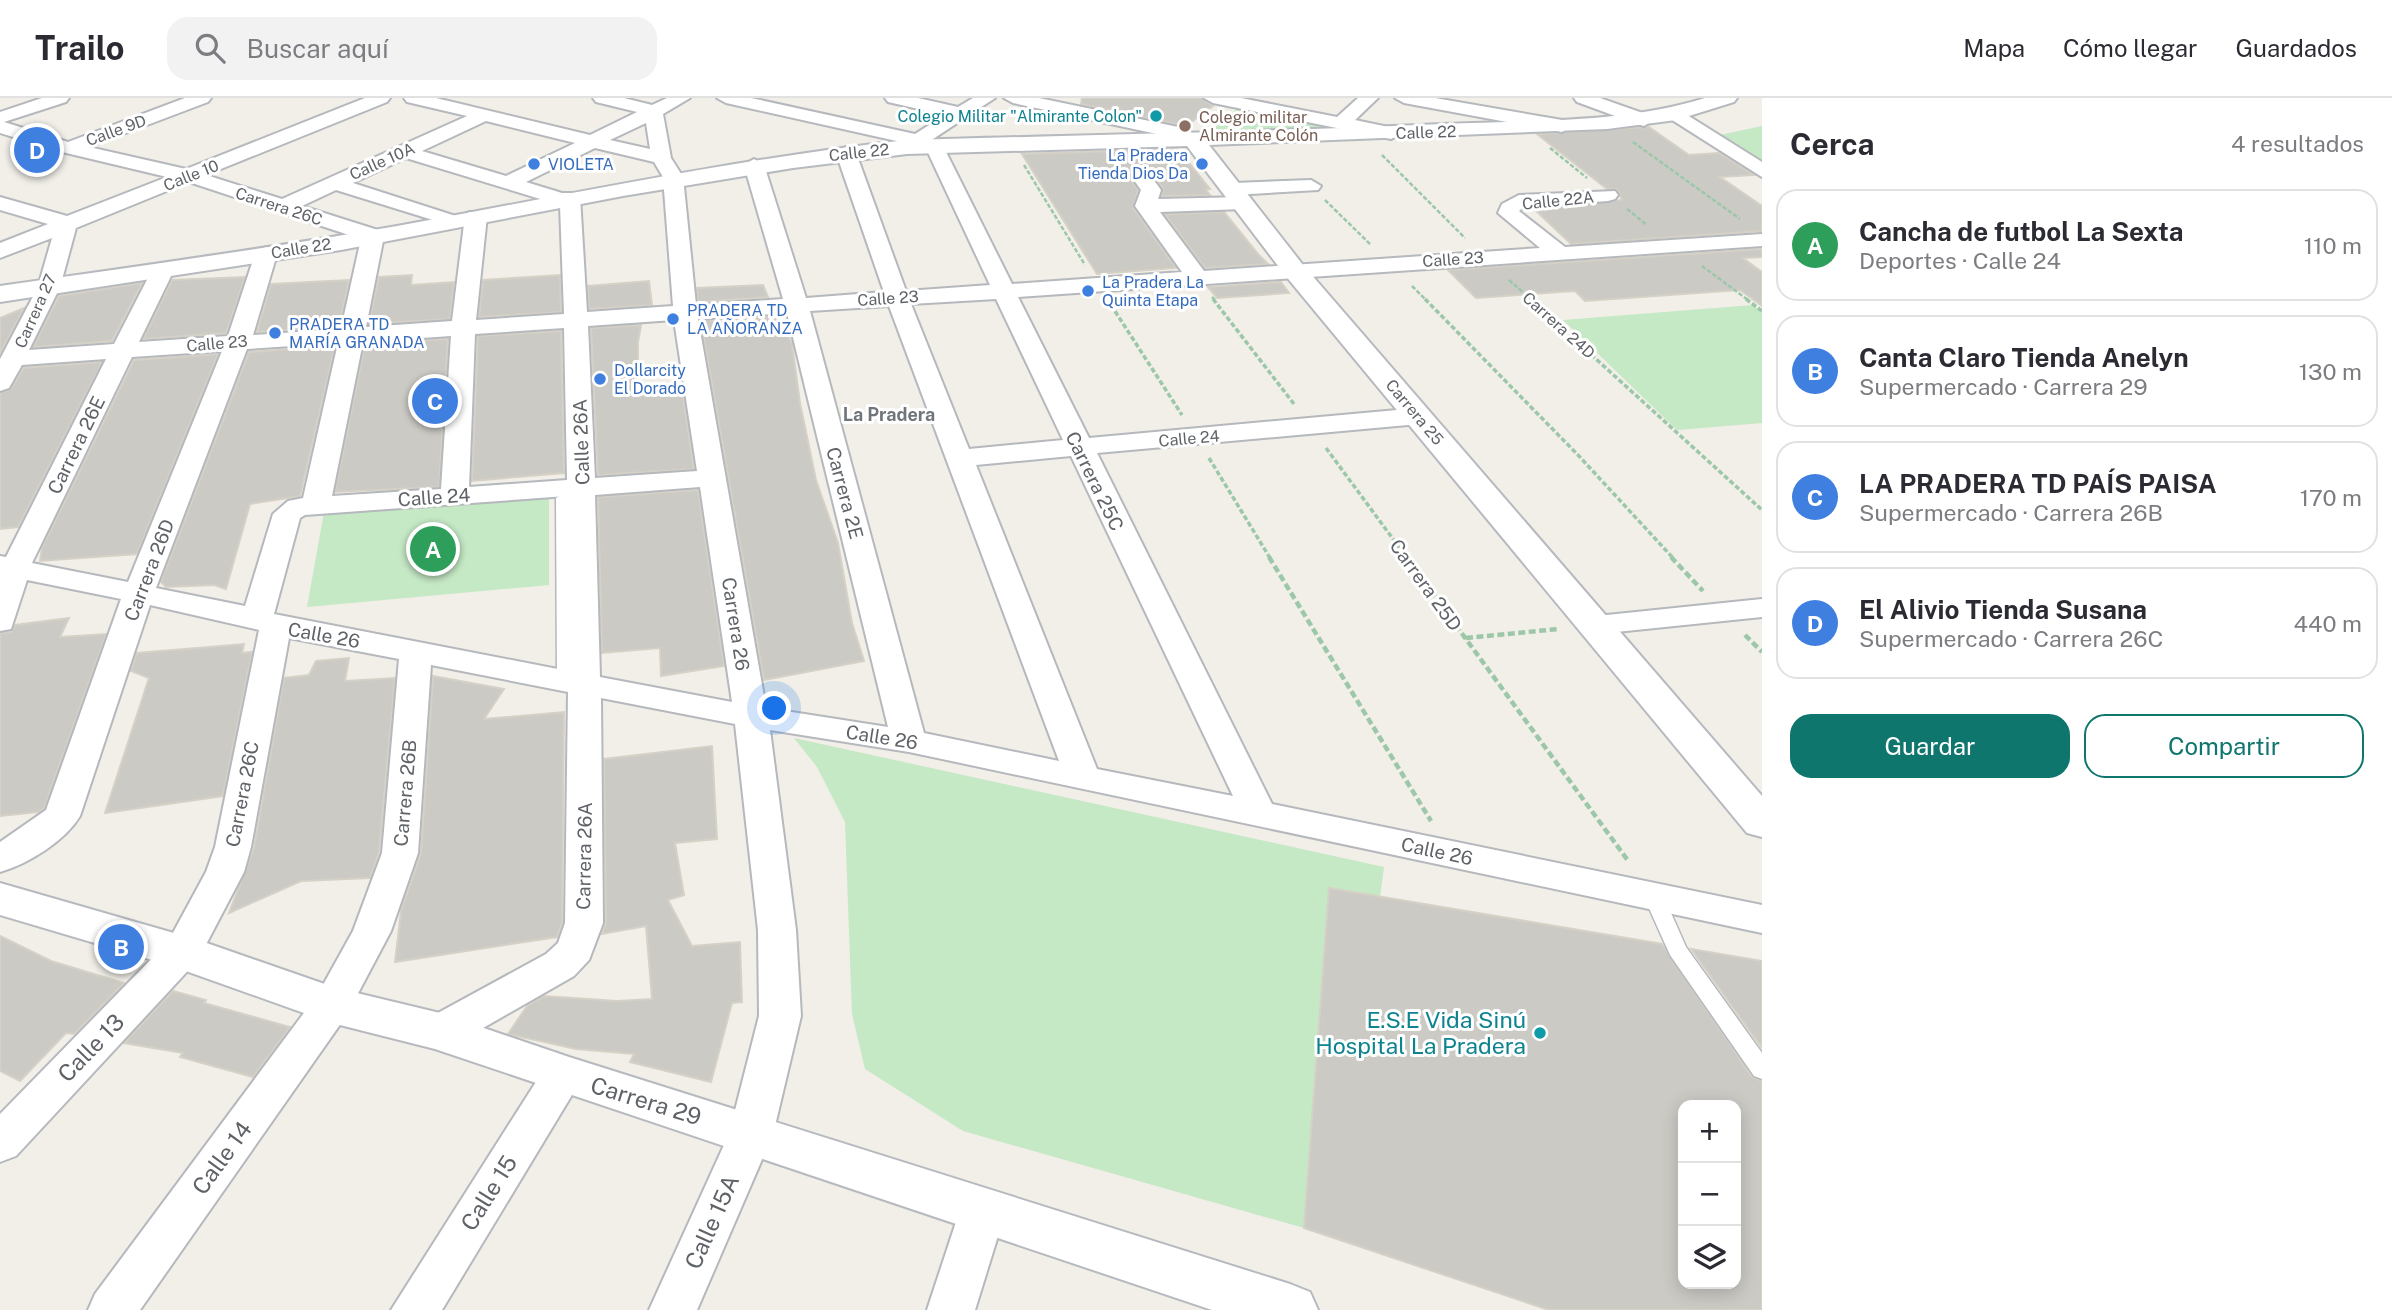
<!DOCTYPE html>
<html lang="es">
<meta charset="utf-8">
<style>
body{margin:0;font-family:"Public Sans",sans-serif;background:#f2f2f3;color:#2b2b33}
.controls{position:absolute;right:21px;bottom:21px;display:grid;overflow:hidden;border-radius:14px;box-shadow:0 4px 18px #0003}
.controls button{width:63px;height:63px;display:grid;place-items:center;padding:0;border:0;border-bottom:2px solid #e1e1e2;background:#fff;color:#2b2b33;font:35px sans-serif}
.you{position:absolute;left:775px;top:611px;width:24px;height:24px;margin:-18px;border:5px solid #fff;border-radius:50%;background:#1a73e8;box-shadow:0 0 0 10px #1a73e833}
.badge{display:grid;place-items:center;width:46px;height:46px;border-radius:50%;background:#0f766e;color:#fff;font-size:23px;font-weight:700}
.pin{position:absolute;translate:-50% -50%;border:4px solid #fff;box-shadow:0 2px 7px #0006}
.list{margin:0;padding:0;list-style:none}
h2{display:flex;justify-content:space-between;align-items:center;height:91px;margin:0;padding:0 28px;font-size:30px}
h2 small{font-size:23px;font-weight:400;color:#7c7c81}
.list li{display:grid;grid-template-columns:46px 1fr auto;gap:21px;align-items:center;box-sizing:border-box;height:112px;margin:0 14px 14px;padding:0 14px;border:2px solid #e1e1e2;border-radius:21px}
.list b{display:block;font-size:26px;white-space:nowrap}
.list p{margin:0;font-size:23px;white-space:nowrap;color:#7c7c81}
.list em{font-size:23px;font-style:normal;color:#7c7c81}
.actions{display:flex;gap:14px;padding:21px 28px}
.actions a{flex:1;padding:16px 0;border:2px solid #0f766e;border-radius:21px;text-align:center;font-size:24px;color:#0f766e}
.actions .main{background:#0f766e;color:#fff}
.icon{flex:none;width:38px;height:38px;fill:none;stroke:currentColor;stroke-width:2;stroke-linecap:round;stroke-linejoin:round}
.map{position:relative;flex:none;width:1762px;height:1212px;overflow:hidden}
header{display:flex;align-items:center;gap:42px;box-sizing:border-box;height:98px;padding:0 35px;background:#fff;border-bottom:2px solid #e1e1e2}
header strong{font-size:33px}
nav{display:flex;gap:38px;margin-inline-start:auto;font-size:24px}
.search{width:490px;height:63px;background:#f2f2f3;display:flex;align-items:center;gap:18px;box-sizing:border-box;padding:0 24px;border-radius:21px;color:#7c7c81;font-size:26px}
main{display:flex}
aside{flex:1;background:#fff}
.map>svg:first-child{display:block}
.green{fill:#c5e8c5}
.building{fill:#cccac5;stroke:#d6d1c6;stroke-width:2;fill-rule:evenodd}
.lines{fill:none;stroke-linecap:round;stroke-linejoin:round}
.lane-casing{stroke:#b5b8bc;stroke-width:3}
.street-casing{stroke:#b5b8bc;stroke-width:4}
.secondary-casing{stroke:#b6babf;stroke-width:4}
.path-far2{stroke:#9cc7a9;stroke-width:2.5;stroke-dasharray:4.5 2;stroke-linecap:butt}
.path-far1{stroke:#9cc7a9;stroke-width:3.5;stroke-dasharray:5 2.5;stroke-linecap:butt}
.path{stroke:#9cc7a9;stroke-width:4.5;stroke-dasharray:7 3.5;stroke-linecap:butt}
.lane{fill:#fff;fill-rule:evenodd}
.street{fill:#fff;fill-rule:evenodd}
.secondary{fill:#fff;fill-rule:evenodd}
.culture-dot{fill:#0f9aa8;stroke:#fff;stroke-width:2.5}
.education-dot{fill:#8d6e63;stroke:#fff;stroke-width:2.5}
.shop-dot{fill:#3f7fe0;stroke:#fff;stroke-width:2.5}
.labels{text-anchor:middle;stroke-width:6;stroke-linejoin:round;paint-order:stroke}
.far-culture-label{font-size:16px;fill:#0d838f;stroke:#fff;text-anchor:end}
.far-education-label{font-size:16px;fill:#785e54;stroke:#fff;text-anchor:start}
.far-street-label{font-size:16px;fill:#5f6368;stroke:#fff}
.far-shop-label{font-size:16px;fill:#366cbe;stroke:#fff;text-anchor:start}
.far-neighbourhood-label{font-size:18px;font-weight:bold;fill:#70757a;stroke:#fff}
.street-label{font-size:19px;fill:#5f6368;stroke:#fff}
.near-culture-label{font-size:23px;fill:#0d838f;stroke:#fff;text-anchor:end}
.near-street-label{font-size:23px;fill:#5f6368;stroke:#fff}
</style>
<header>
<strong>Trailo</strong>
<div class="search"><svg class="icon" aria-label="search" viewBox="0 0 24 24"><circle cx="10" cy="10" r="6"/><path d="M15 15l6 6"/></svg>Buscar aquí</div>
<nav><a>Mapa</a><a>Cómo llegar</a><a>Guardados</a></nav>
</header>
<main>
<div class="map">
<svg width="1762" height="1212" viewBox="0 0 1762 1212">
<rect width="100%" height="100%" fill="#f1efe8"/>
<!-- green -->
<path class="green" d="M1238 10 1332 27 1328 31 1219 34 1213 30Z
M1762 28V64L1720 37Z
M1753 207 1762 214V325L1677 332 1563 222Z
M549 399V487L307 509 324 414Z
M794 640 1384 769 1380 799 1329 791 1304 1130 963 1033 865 971 852 916 845 724 817 669Z"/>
<!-- building -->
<path class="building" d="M1082 0H1202L1213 8 1186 28 1081 6Z
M1649 29 1689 57 1719 55 1754 77 1720 79 1762 108V133L1571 146 1534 111 1622 102 1617 91H1607L1537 36Z
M1178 51 1210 91 1206 92 1210 97 1162 98 1163 90 1149 71 1140 70 1128 77 1138 92 1133 110 1176 170 1097 176 1022 56Z
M1224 114 1258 156 1268 166 1205 170 1165 116Z
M1762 151V159L1743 160 1762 174V208L1740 192 1585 203 1575 193 1476 200 1448 172Z
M412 177 411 187 454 184 450 221 369 226 379 179Z
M560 177 561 214 479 219 483 182Z
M245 179 226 235 143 241 172 182Z
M349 182 339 229 257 234 271 186Z
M649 183 652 207 589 211 588 188Z
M1281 184 1289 195 1217 200 1208 189Z
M142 185 112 243 33 249 59 198Z
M763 187 768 199 698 204 697 190Z
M24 210 0 255V220Z
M779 218 792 246 800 305 816 382 838 445 852 525 864 563 764 582 701 223Z
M641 227 638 244V295L682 292 694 371 598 377 591 230Z
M561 233 564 375 472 383 478 238Z
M448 241 439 389 335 394 365 246Z
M335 248 300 398 250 406 226 491 214 487 166 489 161 484 249 254Z
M218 256 137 456 40 463 42 450 134 262Z
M102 264 18 429 0 431V295L11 291 24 270Z
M698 392 724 568 661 578 660 550 602 555 598 399Z
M69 520 60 539 106 536 44 710 38 714 0 718V535L11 534 15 527Z
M244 546 242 555 252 554 223 698 105 715 149 580 131 573 137 555Z
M349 560 345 583 395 580 379 754 370 780 301 783 229 815 254 750 284 580 309 577 316 563Z
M433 578 504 591 484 621 564 614 562 825 557 839 395 864 401 813 421 755Z
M712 648 717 741 675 745 684 797 668 802 692 848 740 844 742 904 732 905 711 984 630 964 634 956 576 951 508 936 527 908 544 898 617 903 652 901 646 828 602 836 606 825 604 661Z
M1329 790 1662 846 1752 979 1762 983V1212H1549L1304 1130ZM1683 1007H1736V1186H1683Z
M0 838 51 863 124 885 74 936 66 935 20 983 0 973Z
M1691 851 1762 863V950Z
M173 893 206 902 204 905 290 929 253 979 180 959 183 955 124 945Z"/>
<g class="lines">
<!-- lane casing -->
<g class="lane-casing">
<path id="lane" d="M563 396 570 400 575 582 566 587 557 582 556 400Z
M1654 792 1661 794 1664 799 1686 849 1762 955V981L1754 978 1670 857 1644 799 1647 794Z"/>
</g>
<!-- street casing -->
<g class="street-casing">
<path id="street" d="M42 0H69L66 4 4 24 68 44 185 0H211L208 4 89 49 186 71 365 0H390L387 4 206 77 282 101 467 18 407 4 404 0H436L590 37 637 14 596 4 593 0H624L652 7 667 0H690L663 16 671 60 683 79 696 207 783 201 744 67 754 61 764 67 806 200 884 194 836 55 846 49 856 55 906 193 990 187 924 46 907 55 897 49 901 44 726 5 717 0H751L915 36 945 17 888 4 885 0H918L958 9 973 0H995L930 43 940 44 943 48 1012 186 1182 174 1135 108 1141 92 1131 78 1141 72 1148 74 1161 92 1158 101 1244 99 1254 105 1244 111 1160 114 1204 173 1540 150 1498 115 1502 106 1519 97 1615 93 1618 97 1615 101 1608 103 1524 109 1519 113 1565 149 1762 136V148L1018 199 1089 340 1419 310 1428 312 1432 318 1428 324 1419 326 1097 355 1272 706 1762 807V835L909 654 770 632 796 832 801 918 773 1036 697 1212H649L729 1036 759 918 758 832 735 626 601 600 603 825 589 862 574 878 455 946 440 950 425 946 419 934 425 922 546 856 558 845 565 825 568 594 431 567 418 755 391 833 346 918 140 1212H88L95 1196 318 896 353 833 382 755 399 561 289 540 251 749 244 774 202 854 196 864 16 1058 0 1064V1016L168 844 206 774 215 749 259 532 150 507 80 718C65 743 28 766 0 774V744L46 712 121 501 27 482 11 531 0 533V458L6 459 106 261 22 267 9 290 0 293V261L38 189 52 140 0 160V145L48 126 0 112V99L67 118 167 79 62 54 0 35V14ZM486 23 575 45 506 78 422 53ZM646 25 650 51 610 42ZM595 50 654 64 663 79 673 208 587 214 580 99 577 95H562L526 84ZM406 60 560 107 564 216 476 222 487 118 483 114H469L465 121 353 85ZM189 84 361 141 341 231 253 237 277 156 266 149 255 156 228 238 139 244 173 174 162 167 151 174 114 246 29 252 60 189 76 130ZM336 92 449 127 456 129 464 126 452 223 366 229 384 138 381 133 302 108ZM996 201 1063 342 969 351 911 206ZM889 208 1059 663 924 635 810 213ZM787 215 888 629 766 610 698 221ZM674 222 697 373 595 380 588 228ZM564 230 567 382 469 389 475 236ZM451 238 441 391 332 398 363 244ZM338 245 303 400 288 403 273 416 245 508 156 490 247 251ZM222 253 128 484 32 465 132 259ZM1071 358 1233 698 1097 671 976 367ZM700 389 732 604 600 579 595 397ZM567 398 568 573 274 516 300 420 305 417Z
M1004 0H1039L1183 30 1203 41 1193 47 1171 39 1013 5Z
M1204 0H1241L1337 19 1358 0H1378L1355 22 1398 31 1400 35 1391 41 1213 5Z
M1395 0H1435L1562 22 1571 28 1562 34 1404 5Z
M1574 0H1600L1651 18 1653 22 1644 28 1637 26 1577 4Z
M1676 10 1762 64V79L1669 20 1667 16Z
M1311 82 1321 88 1318 92 1234 97 1224 91 1234 85Z
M1762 501V519L1597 536 1586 534 1581 527 1586 520 1597 518Z
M563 960 578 965 584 977 442 1212H391L548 965Z
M983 1092 999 1098 1006 1112 975 1212H927L960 1112 967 1098Z"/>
</g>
<!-- secondary casing -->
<g class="secondary-casing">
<path id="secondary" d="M1705 0H1737L1734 4 1676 22 1607 31 1209 47 1303 167 1762 698V739L1747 735 1285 177 1187 48 907 56 793 70 623 98 341 152 0 204V188C132 169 265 151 397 128 567 97 735 61 907 42 1085 37 1264 34 1442 26 1529 22 1622 26 1705 0Z
M0 785 198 842 336 890 440 915 569 959 1290 1186 1310 1194 1318 1212H1212L435 951 332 925 169 867 0 817Z"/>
</g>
<!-- path-far2 -->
<path class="path-far2" d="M1633 44 1740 121
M1550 50 1587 80
M1382 57 1465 140
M1024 67 1085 167
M1325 102 1371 147
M1627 111 1647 127
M1702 168 1748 202
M1509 182 1532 202
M1412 188 1426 202
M1212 199 1215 202"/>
<!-- path-far1 -->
<path class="path-far1" d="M1213 201 1294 306
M1425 201 1578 357 1673 460
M1530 201 1762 412
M1746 201 1762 213
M1111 207 1182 317
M1326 350 1407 460
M1209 360 1270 460"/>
<!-- path -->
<path class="path" d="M1269 459 1431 723
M1406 459 1629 764
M1671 459 1703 493
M1745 537 1762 554
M1466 540 1558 531"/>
<!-- lane -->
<use href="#lane" class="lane"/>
<!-- street -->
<use href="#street" class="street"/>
<!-- secondary -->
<use href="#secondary" class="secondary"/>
</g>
<!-- markers -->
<g class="culture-dot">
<circle cx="1156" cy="18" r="7"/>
<circle cx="1540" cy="935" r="7"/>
</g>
<circle class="education-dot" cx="1185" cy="28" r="7"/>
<g class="shop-dot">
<circle cx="534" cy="66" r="7"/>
<circle cx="1202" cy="66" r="7"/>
<circle cx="1088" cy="193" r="7"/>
<circle cx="673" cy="221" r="7"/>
<circle cx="275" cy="235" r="7"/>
<circle cx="600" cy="281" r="7"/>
</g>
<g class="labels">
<!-- far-culture labels -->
<g class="far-culture-label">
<text x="1142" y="24">Colegio Militar "Almirante Colon"</text>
</g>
<!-- far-education labels -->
<g class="far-education-label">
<text x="1199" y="25">Colegio militar<tspan x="1199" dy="18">Almirante Colón</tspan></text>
</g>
<!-- far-street labels -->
<g class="far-street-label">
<text transform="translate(116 32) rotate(-20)" y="6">Calle 9D</text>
<text transform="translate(1426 34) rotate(-2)" y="6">Calle 22</text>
<text transform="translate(859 54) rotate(-6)" y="6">Calle 22</text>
<text transform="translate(382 63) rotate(-24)" y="6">Calle 10A</text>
<text transform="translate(191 77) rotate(-22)" y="6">Calle 10</text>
<text transform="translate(1558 102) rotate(-6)" y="6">Calle 22A</text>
<text transform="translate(279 108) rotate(18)" y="6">Carrera 26C</text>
<text transform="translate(301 150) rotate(-9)" y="6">Calle 22</text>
<text transform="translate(1453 161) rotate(-4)" y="6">Calle 23</text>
<text transform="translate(888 200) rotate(-4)" y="6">Calle 23</text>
<text transform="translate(35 213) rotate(-66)" y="6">Carrera 27</text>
<text transform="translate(1559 227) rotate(42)" y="6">Carrera 24D</text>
<text transform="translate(217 245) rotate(-5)" y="6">Calle 23</text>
<text transform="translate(1415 314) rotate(50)" y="6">Carrera 25</text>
<text transform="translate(1189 340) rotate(-5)" y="6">Calle 24</text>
</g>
<!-- far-shop labels -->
<g class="far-shop-label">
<text x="1188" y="63" text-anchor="end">La Pradera<tspan x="1188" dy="18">Tienda Dios Da</tspan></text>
<text x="548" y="72">VIOLETA</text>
<text x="1102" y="190">La Pradera La<tspan x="1102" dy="18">Quinta Etapa</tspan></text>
<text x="687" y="218">PRADERA TD<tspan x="687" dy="18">LA AÑORANZA</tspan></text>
<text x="289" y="232">PRADERA TD<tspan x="289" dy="18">MARÍA GRANADA</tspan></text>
<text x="614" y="278">Dollarcity<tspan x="614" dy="18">El Dorado</tspan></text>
</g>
<!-- far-neighbourhood labels -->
<g class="far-neighbourhood-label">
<text x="889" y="323">La Pradera</text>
</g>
<!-- street labels -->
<g class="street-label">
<text transform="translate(581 344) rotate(-92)" y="7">Calle 26A</text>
<text transform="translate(76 347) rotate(-64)" y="7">Carrera 26E</text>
<text transform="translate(1095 383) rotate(64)" y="7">Carrera 25C</text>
<text transform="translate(845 395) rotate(75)" y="7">Carrera 2E</text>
<text transform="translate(434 399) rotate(-4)" y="7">Calle 24</text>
<text transform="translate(149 472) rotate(-69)" y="7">Carrera 26D</text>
<text transform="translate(1426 487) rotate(54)" y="7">Carrera 25D</text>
<text transform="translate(736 526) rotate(81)" y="7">Carrera 26</text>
<text transform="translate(324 537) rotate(10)" y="7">Calle 26</text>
<text transform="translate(882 639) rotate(9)" y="7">Calle 26</text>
<text transform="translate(405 695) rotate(-85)" y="7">Carrera 26B</text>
<text transform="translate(242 696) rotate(-79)" y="7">Carrera 26C</text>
<text transform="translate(1437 753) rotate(12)" y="7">Calle 26</text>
<text transform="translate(584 758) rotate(-89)" y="7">Carrera 26A</text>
</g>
<!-- near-culture labels -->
<g class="near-culture-label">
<text x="1526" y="930">E.S.E Vida Sinú<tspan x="1526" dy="26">Hospital La Pradera</tspan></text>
</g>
<!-- near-street labels -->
<g class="near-street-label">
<text transform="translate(91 950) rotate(-46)" y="8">Calle 13</text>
<text transform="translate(646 1003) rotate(17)" y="8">Carrera 29</text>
<text transform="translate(222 1060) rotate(-54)" y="8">Calle 14</text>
<text transform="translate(489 1095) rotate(-58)" y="8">Calle 15</text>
<text transform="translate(712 1124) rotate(-66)" y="8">Calle 15A</text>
</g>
</g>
</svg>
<div class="controls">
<button>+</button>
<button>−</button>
<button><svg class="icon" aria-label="layers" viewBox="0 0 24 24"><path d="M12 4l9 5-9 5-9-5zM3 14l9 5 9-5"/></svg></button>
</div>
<div class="you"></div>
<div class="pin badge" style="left:433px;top:451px;background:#2e9e5b">A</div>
<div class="pin badge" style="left:121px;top:849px;background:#3f7fe0">B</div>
<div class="pin badge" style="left:435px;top:303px;background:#3f7fe0">C</div>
<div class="pin badge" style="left:37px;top:52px;background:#3f7fe0">D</div>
</div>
<aside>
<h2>Cerca<small>4 resultados</small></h2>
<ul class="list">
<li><span class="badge" style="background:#2e9e5b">A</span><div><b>Cancha de futbol La Sexta</b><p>Deportes · Calle 24</p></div><em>110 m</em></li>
<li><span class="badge" style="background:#3f7fe0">B</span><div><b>Canta Claro Tienda Anelyn</b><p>Supermercado · Carrera 29</p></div><em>130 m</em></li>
<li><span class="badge" style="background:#3f7fe0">C</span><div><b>LA PRADERA TD PAÍS PAISA</b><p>Supermercado · Carrera 26B</p></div><em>170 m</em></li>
<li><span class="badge" style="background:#3f7fe0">D</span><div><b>El Alivio Tienda Susana</b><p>Supermercado · Carrera 26C</p></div><em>440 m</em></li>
</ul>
<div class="actions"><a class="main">Guardar</a><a>Compartir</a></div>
</aside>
</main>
